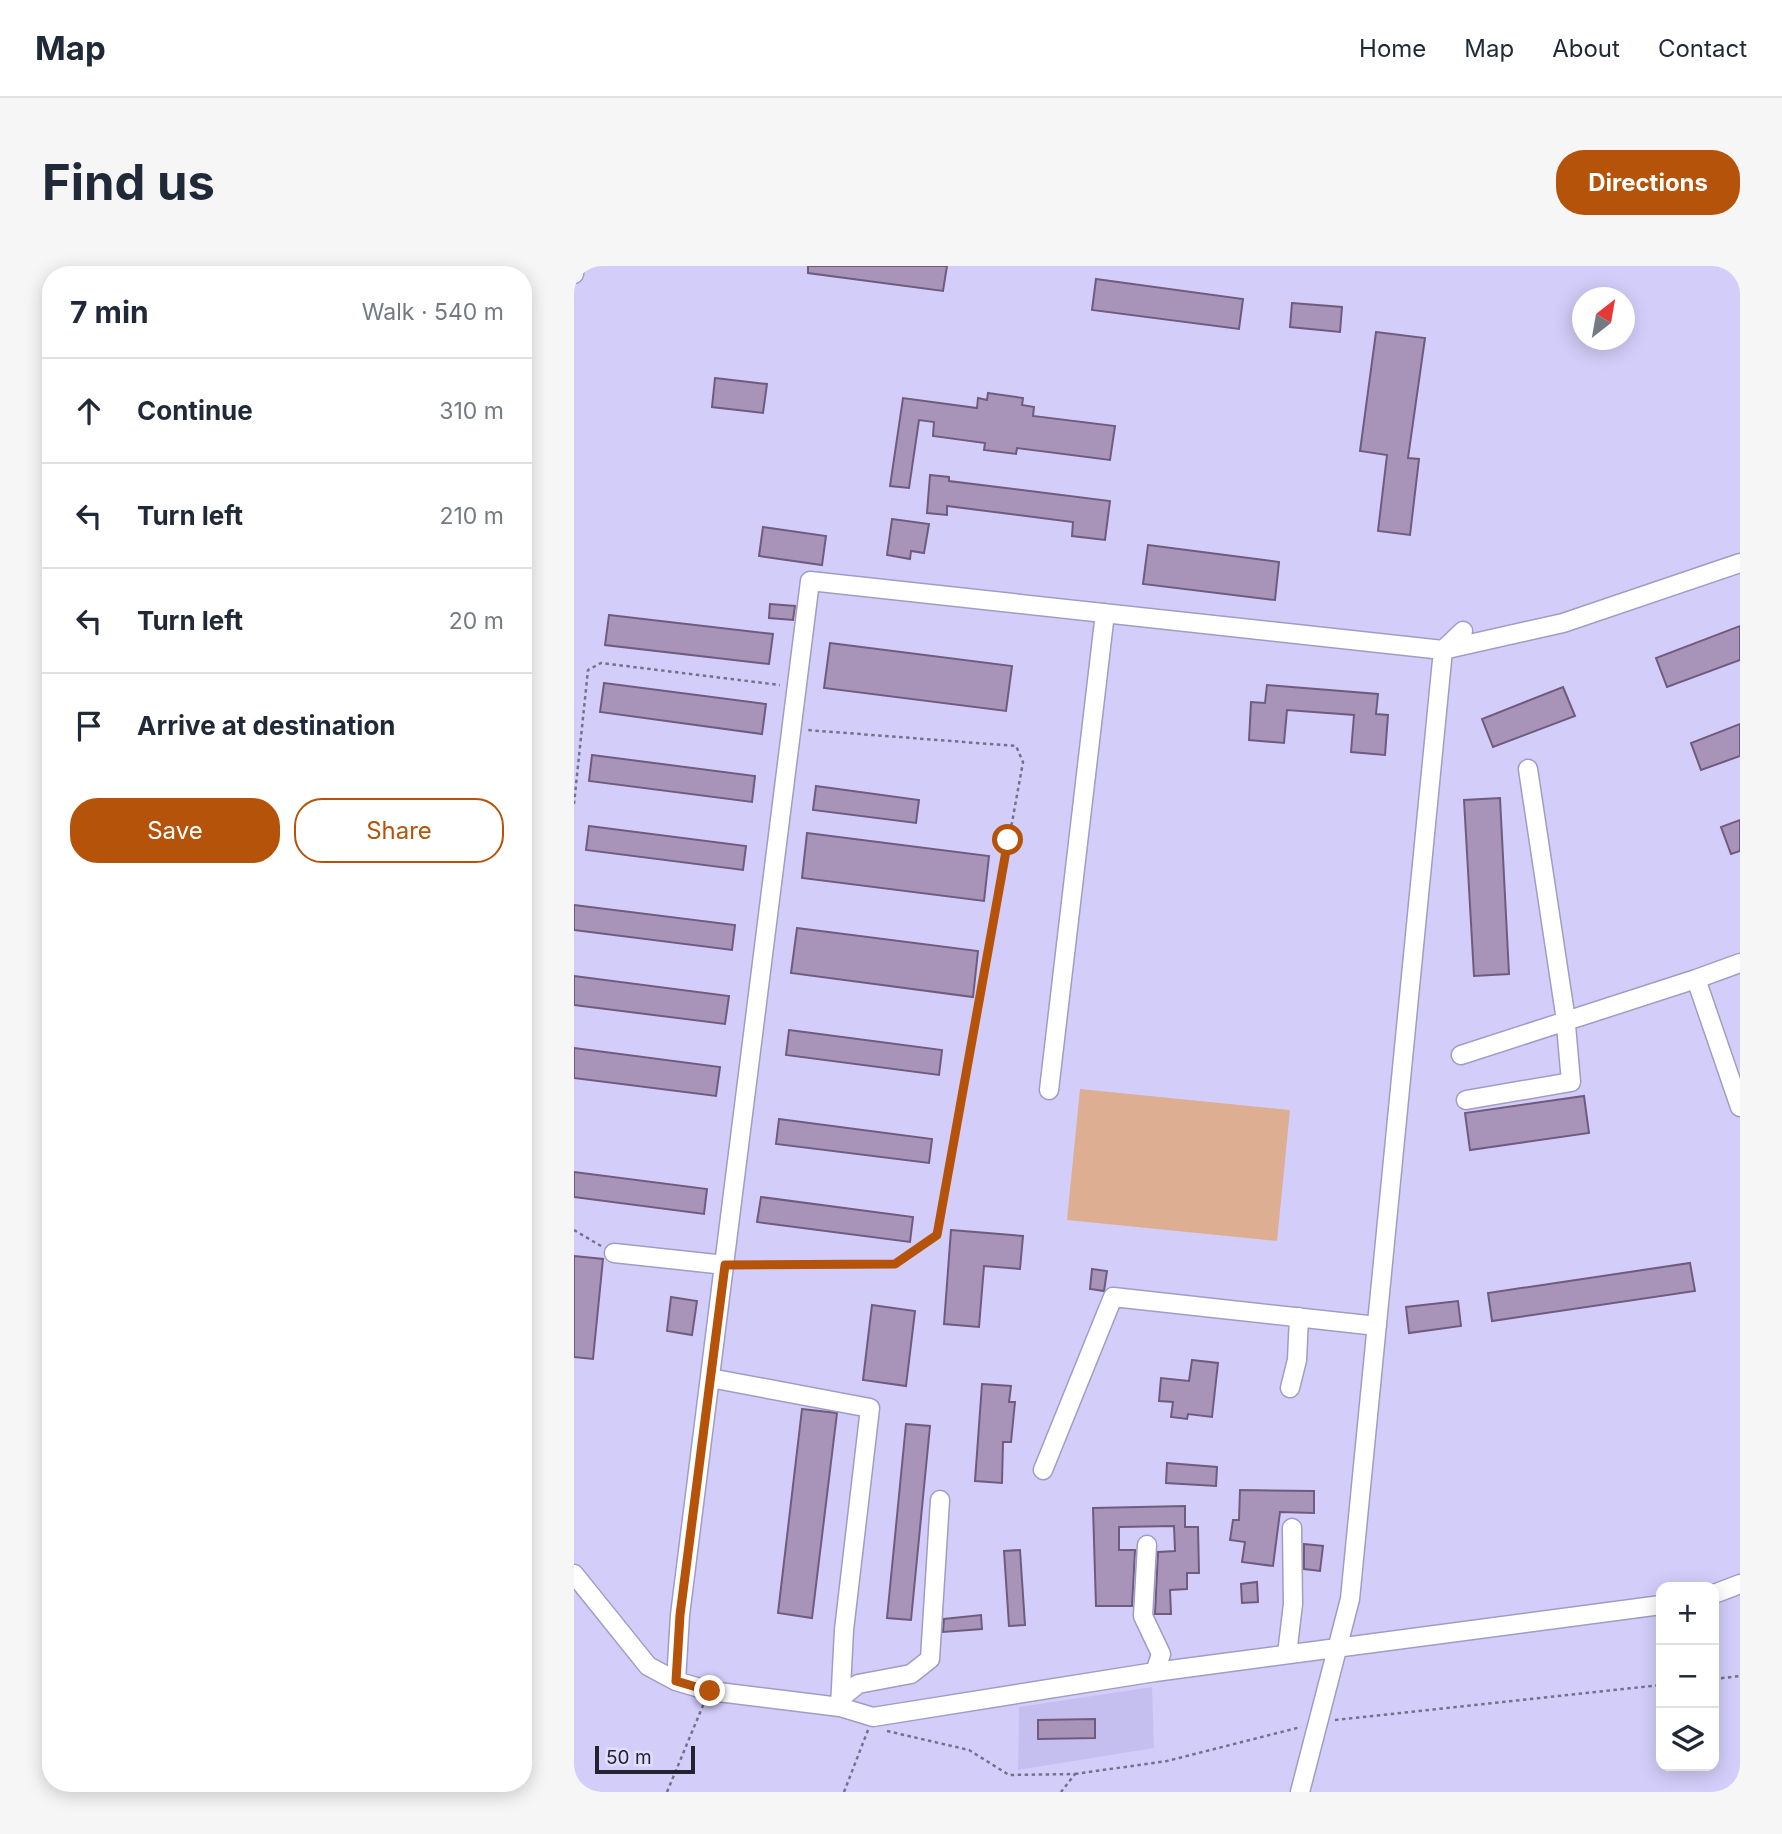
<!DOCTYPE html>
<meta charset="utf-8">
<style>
body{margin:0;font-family:Inter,sans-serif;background:#f6f6f7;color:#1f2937}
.controls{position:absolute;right:21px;bottom:21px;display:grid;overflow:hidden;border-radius:14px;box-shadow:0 4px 18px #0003}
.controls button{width:63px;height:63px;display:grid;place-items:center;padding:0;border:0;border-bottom:2px solid #e0e1e3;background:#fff;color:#1f2937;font:35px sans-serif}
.compass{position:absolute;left:998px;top:21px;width:63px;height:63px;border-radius:50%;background:#fff;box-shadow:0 4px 18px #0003;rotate:31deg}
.scale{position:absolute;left:21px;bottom:18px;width:100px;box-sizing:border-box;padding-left:7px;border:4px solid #242231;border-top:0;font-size:19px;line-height:24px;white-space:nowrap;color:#242231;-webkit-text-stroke:5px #e0ddff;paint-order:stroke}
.stop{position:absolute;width:21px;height:21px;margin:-16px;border:5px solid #b45309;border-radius:50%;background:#fff}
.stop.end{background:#b45309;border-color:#fff;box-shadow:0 2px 7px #0008}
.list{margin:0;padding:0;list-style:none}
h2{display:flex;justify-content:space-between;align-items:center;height:91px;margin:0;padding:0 28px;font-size:30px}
h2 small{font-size:23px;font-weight:400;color:#747a83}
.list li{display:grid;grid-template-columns:46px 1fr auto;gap:21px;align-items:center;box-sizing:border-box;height:105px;padding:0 28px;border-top:2px solid #e0e1e3}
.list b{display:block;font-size:26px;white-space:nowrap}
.list em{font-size:23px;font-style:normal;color:#747a83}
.actions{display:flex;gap:14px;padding:21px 28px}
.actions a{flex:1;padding:16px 0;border:2px solid #b45309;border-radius:28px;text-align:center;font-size:24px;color:#b45309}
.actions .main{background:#b45309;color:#fff}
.icon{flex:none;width:38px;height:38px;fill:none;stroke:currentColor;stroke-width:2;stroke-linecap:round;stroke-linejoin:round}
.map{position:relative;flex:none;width:1166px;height:1526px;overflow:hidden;border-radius:28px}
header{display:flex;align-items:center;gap:42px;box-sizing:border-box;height:98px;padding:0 35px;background:#fff;border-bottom:2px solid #e0e1e3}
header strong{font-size:33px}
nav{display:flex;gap:38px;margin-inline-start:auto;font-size:24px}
.intro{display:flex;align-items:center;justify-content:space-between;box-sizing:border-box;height:168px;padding:0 42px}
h1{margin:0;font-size:49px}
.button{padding:18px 32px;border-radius:28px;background:#b45309;color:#fff;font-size:24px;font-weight:700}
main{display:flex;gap:42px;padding:0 42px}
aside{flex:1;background:#fff;border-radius:28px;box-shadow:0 4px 18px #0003}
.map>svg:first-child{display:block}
.built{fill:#c5bfef}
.green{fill:#deae93}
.building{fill:#a994b9;stroke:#6f5b7d;stroke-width:2}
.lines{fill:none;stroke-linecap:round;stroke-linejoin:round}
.minor-casing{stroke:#a19cc4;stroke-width:21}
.path{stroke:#74718d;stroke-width:2.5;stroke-dasharray:3.5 3.5;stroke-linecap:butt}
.minor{stroke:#fff;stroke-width:18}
.route{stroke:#b45309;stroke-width:9}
</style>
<header>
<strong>Map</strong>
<nav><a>Home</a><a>Map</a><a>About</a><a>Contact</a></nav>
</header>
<div class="intro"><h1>Find us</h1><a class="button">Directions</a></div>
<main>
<aside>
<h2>7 min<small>Walk · 540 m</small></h2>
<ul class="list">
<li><svg class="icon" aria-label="ahead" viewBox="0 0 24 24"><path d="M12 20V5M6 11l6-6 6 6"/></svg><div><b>Continue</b></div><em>310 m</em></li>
<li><svg class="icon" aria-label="left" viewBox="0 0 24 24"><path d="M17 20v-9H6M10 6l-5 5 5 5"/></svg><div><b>Turn left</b></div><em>210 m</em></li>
<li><svg class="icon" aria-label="left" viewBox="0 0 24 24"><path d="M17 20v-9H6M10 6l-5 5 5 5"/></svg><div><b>Turn left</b></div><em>20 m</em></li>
<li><svg class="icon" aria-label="arrive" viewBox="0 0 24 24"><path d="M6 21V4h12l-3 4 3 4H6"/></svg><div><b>Arrive at destination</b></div></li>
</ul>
<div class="actions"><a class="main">Save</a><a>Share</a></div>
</aside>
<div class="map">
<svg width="1166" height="1526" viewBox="0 0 1166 1526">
<rect width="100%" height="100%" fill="#d3cef9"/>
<!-- built -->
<path class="built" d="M578 1421 580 1482 444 1504 445 1441Z"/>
<!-- green -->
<path class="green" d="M506 823 716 844 703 975 493 954Z"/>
<!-- building -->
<path class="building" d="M234 0H373L369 25 234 7Z
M522 13 669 33 665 63 518 44Z
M718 37 768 41 766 66 716 61Z
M802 66 851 72 834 192 845 193 836 269 804 265 813 189 786 185Z
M141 112 193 118 189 147 138 141Z
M414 127 449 132 448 139 460 141 459 150 541 160 536 194 443 182 442 188 410 184 411 177 359 170 360 156 345 154 335 222 316 220 329 132 403 142 404 132 413 134Z
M356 209 375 211V215L536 235 531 274 498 270 499 256 373 240V249L353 247Z
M318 253 355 258 350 287 337 285 336 293 313 289Z
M189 261 252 270 248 299 185 290Z
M574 279 705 296 701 334 569 318Z
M196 338 221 340 219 354 195 352Z
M35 349 199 368 195 398 31 379Z
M1166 360V394L1093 421 1082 392Z
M256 377 438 400 432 445 250 422Z
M30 417 192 438 188 468 26 446Z
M693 419 804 428 802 448 814 449 811 489 777 486 780 449 713 444 710 477 675 474 677 436 691 437Z
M989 421 1001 450 919 481 908 453Z
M1166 458V490L1127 504 1117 477Z
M18 489 181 510 178 536 15 515Z
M242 520 345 534 342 557 239 544Z
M926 532 935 708 900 710 890 534Z
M1166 554V585L1157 588 1147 561Z
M15 560 172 580 169 604 12 584Z
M233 567 415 590 410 635 228 612Z
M0 639 161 659 158 684 0 664Z
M223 662 404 685 399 731 217 707Z
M0 710 155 730 151 758 0 739Z
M215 764 368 784 365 809 212 789Z
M0 782 146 801 142 830 0 812Z
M1010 830 1015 867 896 884 891 847Z
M205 853 358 873 355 897 202 878Z
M0 906 133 923 130 948 0 931Z
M187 931 339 951 336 976 183 956Z
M377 964 449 970 446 1003 410 1000 405 1061 370 1058Z
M0 990 29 993 19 1093 0 1091Z
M1116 997 1121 1025 918 1055 914 1027Z
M518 1003 533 1005 530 1025 516 1023Z
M97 1031 123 1035 118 1069 93 1065Z
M884 1035 887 1060 835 1067 832 1041Z
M298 1039 341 1045 332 1120 289 1114Z
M618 1094 644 1097 638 1151 614 1148 613 1153 597 1151 599 1136 585 1135 587 1112 615 1115Z
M408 1118 437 1120 435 1136H441L437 1176H429L428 1217 401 1215Z
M228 1143 263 1147 238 1352 204 1347Z
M332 1158 356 1160 337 1354 313 1352Z
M593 1197 643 1201 642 1220 592 1217Z
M666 1224 740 1225V1247L706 1246 699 1300 668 1296 671 1276 656 1274 659 1254H665Z
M611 1240V1261H624L625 1307H613V1323L596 1324 597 1348H581L584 1286 601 1285 600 1260 545 1261V1284H561L558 1340H522L519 1242Z
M730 1278 749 1280 746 1305 730 1303Z
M446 1284 451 1359 435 1360 430 1285Z
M683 1316 684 1336 668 1337 667 1318Z
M407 1349 408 1363 369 1366 370 1353Z
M521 1453V1472L464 1473V1454Z"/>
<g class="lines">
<!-- minor casing -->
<g class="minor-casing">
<path id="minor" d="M0 8 1 0
M1122 713 1166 697
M887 789 1122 713 1166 841
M475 824 531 347
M892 834 997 816 991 748 954 503
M40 987 151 999
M136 1112 296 1142 270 1364 266 1441
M716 1122 723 1094 725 1051
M469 1204 539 1031 803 1060
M573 1279 569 1350 587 1388 581 1406
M0 1308 74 1400 102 1415 136 1425 266 1441 299 1451 581 1406 1087 1339
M1140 1328 1166 1318
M713 1388 719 1338 718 1262
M102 1415 106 1349 236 315 869 384 989 357 1166 297
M267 1432 284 1418 337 1408 356 1393 366 1234
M726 1526 776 1333 869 384 889 365"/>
</g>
<!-- path -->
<path class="path" d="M0 538 14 404 27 397 206 419
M0 964 27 980
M165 999 321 998 363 969 449 496 442 480 233 464
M1140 1413 1166 1410
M761 1454 1087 1419
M313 1465 395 1484 435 1509 501 1508 487 1526
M501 1508 593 1495 727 1461
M93 1526 130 1437
M270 1526 294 1464"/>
<!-- minor -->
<use href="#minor" class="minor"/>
</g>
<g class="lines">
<!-- route -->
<path class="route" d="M136 1425 102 1415 106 1349 151 999 321 998 363 969 434 574"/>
</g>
</svg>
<div class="controls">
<button>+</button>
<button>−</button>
<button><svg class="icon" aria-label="layers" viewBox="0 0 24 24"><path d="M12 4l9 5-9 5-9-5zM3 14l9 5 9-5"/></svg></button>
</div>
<svg class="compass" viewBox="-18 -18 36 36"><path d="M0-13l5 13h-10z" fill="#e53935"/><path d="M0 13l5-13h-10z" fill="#747a83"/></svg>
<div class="scale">50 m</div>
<div class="stop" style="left:434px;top:574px"></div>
<div class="stop end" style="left:136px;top:1425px"></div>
</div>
</main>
